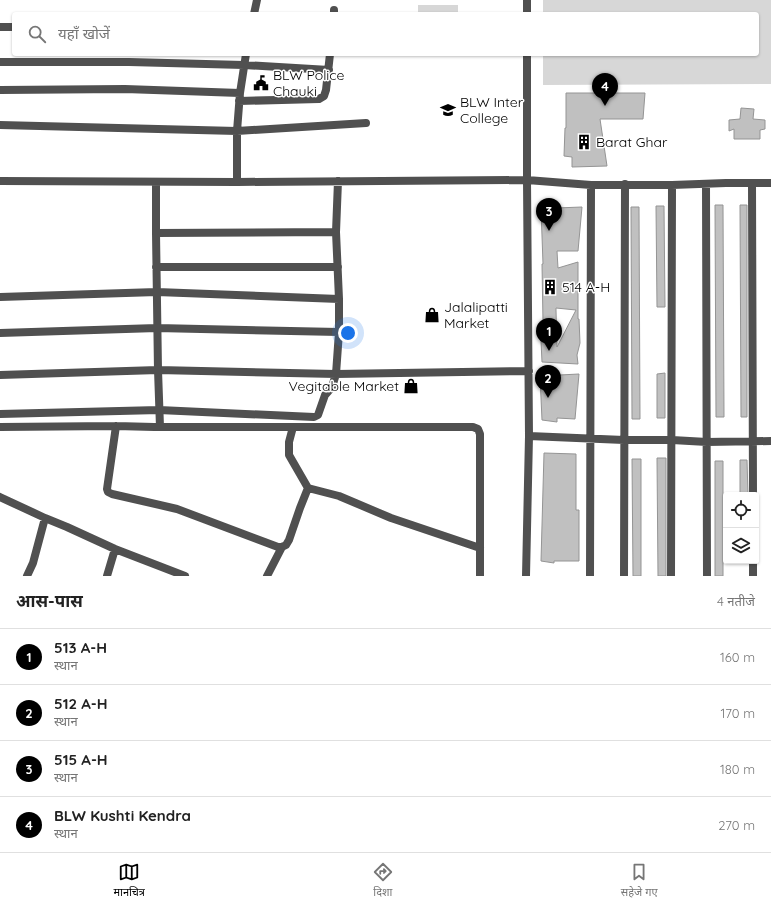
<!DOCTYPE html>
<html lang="hi">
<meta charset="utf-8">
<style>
body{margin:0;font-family:Quicksand,"Noto Sans Devanagari",sans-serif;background:#f6f6f6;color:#222}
.controls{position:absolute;right:12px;bottom:12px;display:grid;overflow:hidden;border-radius:4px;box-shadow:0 1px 3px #0004}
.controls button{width:36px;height:36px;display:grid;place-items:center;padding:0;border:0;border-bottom:1px solid #e0e0e0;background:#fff;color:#222;font:20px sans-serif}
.you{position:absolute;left:348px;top:333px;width:14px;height:14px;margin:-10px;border:3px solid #fff;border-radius:50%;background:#1a73e8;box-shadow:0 0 0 6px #1a73e833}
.badge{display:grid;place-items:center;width:26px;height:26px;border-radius:50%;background:#000;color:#fff;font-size:13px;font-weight:700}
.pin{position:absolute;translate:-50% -33px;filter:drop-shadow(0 1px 2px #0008)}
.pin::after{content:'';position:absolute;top:21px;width:14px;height:12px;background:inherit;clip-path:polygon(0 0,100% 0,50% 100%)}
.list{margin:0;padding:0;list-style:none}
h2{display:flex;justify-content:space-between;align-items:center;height:52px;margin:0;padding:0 16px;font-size:17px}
h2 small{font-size:13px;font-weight:400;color:#767676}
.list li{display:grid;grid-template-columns:26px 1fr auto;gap:12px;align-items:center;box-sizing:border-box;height:56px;padding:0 16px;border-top:1px solid #e0e0e0}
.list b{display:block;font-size:15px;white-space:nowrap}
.list p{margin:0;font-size:13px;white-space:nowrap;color:#767676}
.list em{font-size:13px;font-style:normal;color:#767676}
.icon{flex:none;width:22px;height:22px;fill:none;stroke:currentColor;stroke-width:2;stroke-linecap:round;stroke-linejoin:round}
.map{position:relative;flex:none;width:771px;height:576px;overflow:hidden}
.search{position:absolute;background:#fff;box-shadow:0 1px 3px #0004;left:12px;right:12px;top:12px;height:44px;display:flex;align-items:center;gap:10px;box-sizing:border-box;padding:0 14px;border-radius:4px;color:#767676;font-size:15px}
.sheet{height:276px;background:#fff}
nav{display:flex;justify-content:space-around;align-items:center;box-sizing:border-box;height:56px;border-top:1px solid #e0e0e0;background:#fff;font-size:11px;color:#767676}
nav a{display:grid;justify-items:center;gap:2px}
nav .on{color:#000}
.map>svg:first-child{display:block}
.green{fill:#d7d7d7}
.building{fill:#c0c0c0;stroke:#949494;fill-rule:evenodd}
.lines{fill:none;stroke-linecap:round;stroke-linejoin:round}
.minor{stroke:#505050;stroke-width:8}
.labels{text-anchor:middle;stroke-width:3;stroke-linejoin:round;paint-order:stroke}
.poi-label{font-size:14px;fill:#000;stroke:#fff;text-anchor:start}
</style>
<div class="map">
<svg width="771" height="576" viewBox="0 0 771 576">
<rect width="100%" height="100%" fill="#fff"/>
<!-- green -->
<path class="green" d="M543 0H771V84L543 85V54H757V14H543Z
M418 5H458V14H418Z"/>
<!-- building -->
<path class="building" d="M566 93H645L643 119H600L607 166 572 167V157L564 156 565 128H566Z
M741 108 754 109 753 119 765 120V129L760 130V139H734V129L729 131V120L740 119Z
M715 205H723L724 417H716Z
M740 205H747V417H741Z
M656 206H664L665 307H657Z
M556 207V208L582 207 578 251H557L558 268 578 262V319H579L580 343 577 355 578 364 542 362 541 341V322H543L542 264H543L541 208ZM556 308 576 310 557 347 556 310Z
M631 207H639L640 419H632Z
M665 373V418H657V374Z
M579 374 575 419 557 418V422L542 420 540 376Z
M544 453 576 454V510H579V561H554V563L541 561Z
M657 458H666V576H658Z
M632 459H641V576H633Z
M740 460H747L748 495H740Z
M715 461H723V576H715Z"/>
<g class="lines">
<!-- minor -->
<path class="minor" d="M527 0V14
M254 14 257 0
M334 14V10
M0 27H14
M0 62H129L244 65 329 70
M0 90 125 89 240 93
M239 101 319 99 324 96 326 90 330 54
M0 125 237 131 366 123
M0 181 237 182 527 180 591 185H672L726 183H771
M338 181 336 232 339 299V332
M156 182V233L158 370 160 427
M237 182V131L240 93 246 54
M752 183 753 495
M706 184 707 576
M156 233 336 232
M156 267H338
M0 297 157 292 339 299
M0 333 157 328 339 332 336 374 332 387 325 395 318 415 314 417 159 410 0 414
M0 375 158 370 336 374 529 371
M116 426 107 489 108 492 112 494 177 509 278 547H282L286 545 289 540 300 508 308 488 339 496 391 518 480 548
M0 427 116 426 154 427H473L478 429 480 434V576
M293 427 289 442V455L308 488
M529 436 624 440H672L707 442 771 441
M0 497 45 518 67 527 115 549 185 576
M27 576 33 563 45 518
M107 576 115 549
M267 576 282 547
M526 576 529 436 527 180V54
M590 576 591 185
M624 576 625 184
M671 576 672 185
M753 576V561"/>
</g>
<!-- icons -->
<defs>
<g id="civic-bare" transform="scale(1.2)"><path d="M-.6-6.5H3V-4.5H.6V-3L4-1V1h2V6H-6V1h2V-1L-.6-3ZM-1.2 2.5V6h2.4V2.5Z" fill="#000" stroke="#fff" stroke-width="2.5" paint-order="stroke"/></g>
<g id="university-bare" transform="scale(1.2)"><path d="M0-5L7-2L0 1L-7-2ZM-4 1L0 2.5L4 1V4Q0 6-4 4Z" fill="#000" stroke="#fff" stroke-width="2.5" paint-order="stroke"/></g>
<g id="building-bare" transform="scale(1.2)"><path d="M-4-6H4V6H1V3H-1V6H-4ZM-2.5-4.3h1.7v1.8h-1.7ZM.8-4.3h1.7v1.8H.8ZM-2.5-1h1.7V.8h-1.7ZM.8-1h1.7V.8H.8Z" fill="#000" stroke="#fff" stroke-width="2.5" paint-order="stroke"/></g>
<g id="shop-bare" transform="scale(1.2)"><path d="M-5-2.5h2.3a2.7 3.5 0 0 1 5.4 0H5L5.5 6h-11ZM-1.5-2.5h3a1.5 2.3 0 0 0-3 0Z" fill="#000" stroke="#fff" stroke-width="2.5" paint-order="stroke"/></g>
</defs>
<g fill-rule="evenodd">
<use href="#civic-bare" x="261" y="83"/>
<use href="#university-bare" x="448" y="110"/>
<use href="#building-bare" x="584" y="142"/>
<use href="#building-bare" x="550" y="287"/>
<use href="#shop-bare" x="432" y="315"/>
<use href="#shop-bare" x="411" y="386"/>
</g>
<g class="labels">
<!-- poi labels -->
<g class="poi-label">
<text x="273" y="80">BLW Police<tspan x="273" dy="16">Chauki</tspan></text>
<text x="460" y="107">BLW Inter<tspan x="460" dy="16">College</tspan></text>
<text x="596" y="147">Barat Ghar</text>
<text x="562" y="292">514 A-H</text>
<text x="444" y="312">Jalalipatti<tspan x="444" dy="16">Market</tspan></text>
<text x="399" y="391" text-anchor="end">Vegitable Market</text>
</g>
</g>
</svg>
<div class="controls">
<button><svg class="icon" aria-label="locate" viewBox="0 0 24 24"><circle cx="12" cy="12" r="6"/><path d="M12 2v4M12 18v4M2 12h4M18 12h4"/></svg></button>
<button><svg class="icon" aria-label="layers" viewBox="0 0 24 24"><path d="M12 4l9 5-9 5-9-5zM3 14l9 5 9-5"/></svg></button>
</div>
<div class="you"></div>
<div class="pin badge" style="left:549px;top:351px">1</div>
<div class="pin badge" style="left:548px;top:398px">2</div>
<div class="pin badge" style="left:549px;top:231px">3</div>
<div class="pin badge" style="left:605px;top:106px">4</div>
<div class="search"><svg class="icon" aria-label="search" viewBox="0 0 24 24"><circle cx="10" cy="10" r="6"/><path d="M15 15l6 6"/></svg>यहाँ खोजें</div>
</div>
<section class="sheet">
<h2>आस-पास<small>4 नतीजे</small></h2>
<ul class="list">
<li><span class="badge">1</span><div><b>513 A-H</b><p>स्थान</p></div><em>160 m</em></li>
<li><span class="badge">2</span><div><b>512 A-H</b><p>स्थान</p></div><em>170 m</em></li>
<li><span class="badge">3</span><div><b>515 A-H</b><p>स्थान</p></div><em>180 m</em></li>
<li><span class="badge">4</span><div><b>BLW Kushti Kendra</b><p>स्थान</p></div><em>270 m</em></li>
</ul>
</section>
<nav>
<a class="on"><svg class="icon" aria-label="map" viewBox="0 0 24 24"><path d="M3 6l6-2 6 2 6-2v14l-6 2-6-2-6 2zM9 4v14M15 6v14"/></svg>मानचित्र</a>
<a><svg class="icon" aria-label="directions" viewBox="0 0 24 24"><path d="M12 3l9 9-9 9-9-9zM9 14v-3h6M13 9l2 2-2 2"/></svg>दिशा</a>
<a><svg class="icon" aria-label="saved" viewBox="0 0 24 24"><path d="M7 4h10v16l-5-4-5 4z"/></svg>सहेजे गए</a>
</nav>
